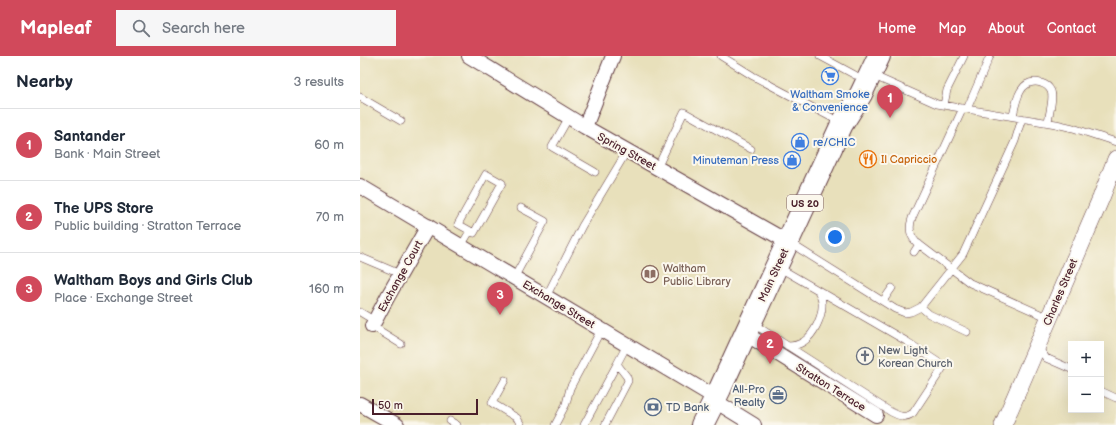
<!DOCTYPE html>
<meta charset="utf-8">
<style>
body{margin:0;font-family:"Balsamiq Sans",sans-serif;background:#f6f6f7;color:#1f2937}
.controls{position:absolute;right:12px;bottom:12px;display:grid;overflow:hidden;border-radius:0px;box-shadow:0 4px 16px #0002}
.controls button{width:36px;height:36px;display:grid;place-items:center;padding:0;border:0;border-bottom:1px solid #e0e1e3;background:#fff;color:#1f2937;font:20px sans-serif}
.scale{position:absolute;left:12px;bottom:10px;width:106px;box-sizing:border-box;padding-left:4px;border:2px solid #4a1f2b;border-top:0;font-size:11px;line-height:14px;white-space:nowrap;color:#4a1f2b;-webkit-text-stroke:3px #fbf7ec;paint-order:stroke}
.you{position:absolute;left:475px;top:181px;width:14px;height:14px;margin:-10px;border:3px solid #fff;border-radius:50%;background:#1a73e8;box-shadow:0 0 0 6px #1a73e833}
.badge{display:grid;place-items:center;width:26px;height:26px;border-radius:50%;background:#d1495b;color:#fff;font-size:13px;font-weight:700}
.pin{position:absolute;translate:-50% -33px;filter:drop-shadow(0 1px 2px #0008)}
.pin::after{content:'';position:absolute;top:21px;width:14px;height:12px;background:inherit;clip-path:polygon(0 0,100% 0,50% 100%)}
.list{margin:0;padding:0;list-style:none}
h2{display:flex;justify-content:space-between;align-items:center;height:52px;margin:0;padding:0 16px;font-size:17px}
h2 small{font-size:13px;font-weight:400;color:#747a83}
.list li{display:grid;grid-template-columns:26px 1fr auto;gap:12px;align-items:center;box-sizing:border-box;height:72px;padding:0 16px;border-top:1px solid #e0e1e3}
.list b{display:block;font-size:15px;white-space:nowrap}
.list p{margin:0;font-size:13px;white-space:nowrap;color:#747a83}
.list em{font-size:13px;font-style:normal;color:#747a83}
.icon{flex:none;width:22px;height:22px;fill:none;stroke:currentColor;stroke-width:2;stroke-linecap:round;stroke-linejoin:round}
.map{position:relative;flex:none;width:756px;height:369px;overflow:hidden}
header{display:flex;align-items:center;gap:24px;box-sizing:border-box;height:56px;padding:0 20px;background:#d1495b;color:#fff}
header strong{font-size:19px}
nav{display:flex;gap:22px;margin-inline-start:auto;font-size:14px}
.search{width:280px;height:36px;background:#f6f6f7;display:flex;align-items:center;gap:10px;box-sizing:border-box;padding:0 14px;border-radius:0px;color:#747a83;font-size:15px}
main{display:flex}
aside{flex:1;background:#fff}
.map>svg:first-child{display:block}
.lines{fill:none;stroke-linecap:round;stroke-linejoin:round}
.service-casing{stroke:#623c41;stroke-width:8}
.minor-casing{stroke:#623c41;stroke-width:16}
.tertiary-casing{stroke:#623c41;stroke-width:18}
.primary-casing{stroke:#623c41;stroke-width:24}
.service{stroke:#fff;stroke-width:7}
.minor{stroke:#fff;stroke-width:14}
.tertiary{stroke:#fff;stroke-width:17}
.primary{stroke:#fff;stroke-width:22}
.labels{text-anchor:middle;stroke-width:4;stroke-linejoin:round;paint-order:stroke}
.shield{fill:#fbf7ec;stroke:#7f6065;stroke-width:1}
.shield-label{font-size:10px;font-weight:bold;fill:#4a1f2b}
.shop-label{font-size:11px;fill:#366cbe;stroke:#fbf7ec}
.street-label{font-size:11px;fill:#4a1f2b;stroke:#fbf7ec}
.food-label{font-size:11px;fill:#c56008;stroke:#fbf7ec;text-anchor:start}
.education-label{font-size:11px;fill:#785e54;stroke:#fbf7ec;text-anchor:start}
.worship-label{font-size:11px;fill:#5b616d;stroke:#fbf7ec;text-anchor:start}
.service-label{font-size:11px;fill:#4e5e75;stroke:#fbf7ec;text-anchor:end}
</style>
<header>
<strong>Mapleaf</strong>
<div class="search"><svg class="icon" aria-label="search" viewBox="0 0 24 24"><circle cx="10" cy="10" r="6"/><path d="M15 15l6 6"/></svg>Search here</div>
<nav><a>Home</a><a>Map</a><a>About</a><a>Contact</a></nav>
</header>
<main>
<aside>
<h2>Nearby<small>3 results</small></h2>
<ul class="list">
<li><span class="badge">1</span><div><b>Santander</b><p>Bank · Main Street</p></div><em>60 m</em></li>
<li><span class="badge">2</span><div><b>The UPS Store</b><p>Public building · Stratton Terrace</p></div><em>70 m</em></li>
<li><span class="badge">3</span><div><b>Waltham Boys and Girls Club</b><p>Place · Exchange Street</p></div><em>160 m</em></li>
</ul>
</aside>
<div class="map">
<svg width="756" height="369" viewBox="0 0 756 369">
<rect width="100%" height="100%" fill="#fbf7ec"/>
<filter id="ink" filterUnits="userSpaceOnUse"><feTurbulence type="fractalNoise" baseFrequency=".025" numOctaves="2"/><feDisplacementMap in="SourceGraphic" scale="8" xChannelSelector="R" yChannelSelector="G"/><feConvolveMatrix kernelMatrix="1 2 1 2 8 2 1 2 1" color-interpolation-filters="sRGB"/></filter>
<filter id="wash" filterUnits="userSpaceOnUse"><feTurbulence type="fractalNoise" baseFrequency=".012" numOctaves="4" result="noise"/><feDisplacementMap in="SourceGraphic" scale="16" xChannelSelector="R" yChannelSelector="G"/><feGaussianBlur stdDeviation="0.9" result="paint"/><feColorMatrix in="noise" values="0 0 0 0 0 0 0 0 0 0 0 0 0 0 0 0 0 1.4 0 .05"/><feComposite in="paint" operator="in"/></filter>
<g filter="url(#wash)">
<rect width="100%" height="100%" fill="#e8e0bb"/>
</g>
<g filter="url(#ink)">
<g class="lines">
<!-- service casing -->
<g class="service-casing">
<path id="service" d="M361 0 393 20 480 66
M460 0 495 19
M512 19 577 48 696 68 713 72 756 86
M0 41 41 65
M584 49 587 34 604 0
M603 52 552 162C549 171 549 179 556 186L610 227 689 262
M607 53 630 0
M653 60C656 45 660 21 681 27 685 28 689 31 691 35 694 42 689 58 688 66
M209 61 192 91 235 116
M297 112 324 56 391 93
M126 118 142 127 114 177 98 168Z
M430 187 535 253 545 257 551 256 561 251 603 198 655 85 662 62
M101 190 110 175
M554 196 559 188
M0 201 40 218
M154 222 185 165 161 152
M186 241 222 170 267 95
M523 245 532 232
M561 251 569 258 607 276
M0 256 15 265
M392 267 531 356C539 360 545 363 553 357L584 310 546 285 418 211
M12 270 41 288
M428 290C433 290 438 289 443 286 454 279 463 260 462 247 462 242 460 238 458 235
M677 290 686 302 711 313
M145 324 132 347 157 362 161 369
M741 335 756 342
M90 365 97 369
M195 369 206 348 210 332 241 274
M224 369 257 308
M245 369 268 325 267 321 257 308 267 289"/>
</g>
<!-- minor casing -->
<g class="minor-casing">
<path id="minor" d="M109 0 225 71 428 186
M225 71 253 0
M0 130 356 342
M12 270 28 240 68 170
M386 278 516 359
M355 345 394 369
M0 348 37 369"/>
</g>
<!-- tertiary casing -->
<g class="tertiary-casing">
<path id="tertiary" d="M643 369 741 142 756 103"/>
</g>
<!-- primary casing -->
<g class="primary-casing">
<path id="primary" d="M342 369 360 333 482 68 501 38 519 0"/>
</g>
<!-- service -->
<use href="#service" class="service"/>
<!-- minor -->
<use href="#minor" class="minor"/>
<!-- tertiary -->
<use href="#tertiary" class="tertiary"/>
<!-- primary -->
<use href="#primary" class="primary"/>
</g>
</g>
<!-- icons -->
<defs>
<g id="supermarket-ring" transform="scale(0.9)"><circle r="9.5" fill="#fbf7ec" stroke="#3f7fe0" stroke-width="1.5"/><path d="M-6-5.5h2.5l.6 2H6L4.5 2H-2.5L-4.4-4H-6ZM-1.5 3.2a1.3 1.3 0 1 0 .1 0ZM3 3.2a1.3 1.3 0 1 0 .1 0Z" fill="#3f7fe0"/></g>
<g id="shop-ring" transform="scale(0.9)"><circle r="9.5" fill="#fbf7ec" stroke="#3f7fe0" stroke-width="1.5"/><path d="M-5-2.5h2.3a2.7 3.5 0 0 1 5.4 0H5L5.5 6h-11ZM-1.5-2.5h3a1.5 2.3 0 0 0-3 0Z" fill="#3f7fe0"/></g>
<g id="restaurant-ring" transform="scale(0.9)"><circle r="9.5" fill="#fbf7ec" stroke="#e8710a" stroke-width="1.5"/><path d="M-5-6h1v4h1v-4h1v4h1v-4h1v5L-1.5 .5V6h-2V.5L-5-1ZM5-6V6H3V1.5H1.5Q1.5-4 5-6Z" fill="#e8710a"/></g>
<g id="library-ring" transform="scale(0.9)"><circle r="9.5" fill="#fbf7ec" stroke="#8d6e63" stroke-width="1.5"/><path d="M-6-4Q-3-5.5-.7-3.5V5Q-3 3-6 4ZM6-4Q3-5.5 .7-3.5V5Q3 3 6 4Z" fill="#8d6e63"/></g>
<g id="church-ring" transform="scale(0.9)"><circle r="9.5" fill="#fbf7ec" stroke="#6b7280" stroke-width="1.5"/><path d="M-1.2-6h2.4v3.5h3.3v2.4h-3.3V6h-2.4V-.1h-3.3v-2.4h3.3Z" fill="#6b7280"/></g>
<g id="office-ring" transform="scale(0.9)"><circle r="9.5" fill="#fbf7ec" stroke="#5c6f8a" stroke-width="1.5"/><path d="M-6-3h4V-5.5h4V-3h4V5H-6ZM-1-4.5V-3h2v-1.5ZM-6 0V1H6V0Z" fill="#5c6f8a"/></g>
<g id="bank-ring" transform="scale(0.9)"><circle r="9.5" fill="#fbf7ec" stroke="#5c6f8a" stroke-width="1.5"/><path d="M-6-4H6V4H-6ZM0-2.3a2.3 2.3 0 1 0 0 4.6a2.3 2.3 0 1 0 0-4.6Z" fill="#5c6f8a"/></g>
</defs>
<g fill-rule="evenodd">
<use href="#supermarket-ring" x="470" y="20"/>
<use href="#shop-ring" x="440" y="86"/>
<use href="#restaurant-ring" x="508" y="103"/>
<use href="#shop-ring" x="432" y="104"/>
<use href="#library-ring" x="290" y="218"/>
<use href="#church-ring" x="505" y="300"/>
<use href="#office-ring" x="418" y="339"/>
<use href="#bank-ring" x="293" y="351"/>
</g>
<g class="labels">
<!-- shield labels -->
<rect class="shield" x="427" y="139" width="36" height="16" rx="3"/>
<g class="shield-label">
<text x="445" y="151">US 20</text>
</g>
<!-- shop labels -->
<g class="shop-label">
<text x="470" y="42">Waltham Smoke<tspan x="470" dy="13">&amp; Convenience</tspan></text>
<text x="453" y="90" text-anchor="start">re/CHIC</text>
<text x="419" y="108" text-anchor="end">Minuteman Press</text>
</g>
<!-- street labels -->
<g class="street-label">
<text transform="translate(267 95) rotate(29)" y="4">Spring Street</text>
<text transform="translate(413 219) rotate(-65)" y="4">Main Street</text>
<text transform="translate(40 220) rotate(-61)" y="4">Exchange Court</text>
<text transform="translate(700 236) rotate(-67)" y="4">Charles Street</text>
<text transform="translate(199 248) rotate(31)" y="4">Exchange Street</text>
<text transform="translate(471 331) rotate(32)" y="4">Stratton Terrace</text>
</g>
<!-- food labels -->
<g class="food-label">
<text x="521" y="107">Il Capriccio</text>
</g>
<!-- education labels -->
<g class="education-label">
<text x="303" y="216">Waltham<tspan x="303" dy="13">Public Library</tspan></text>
</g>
<!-- worship labels -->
<g class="worship-label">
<text x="518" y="298">New Light<tspan x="518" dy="13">Korean Church</tspan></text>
</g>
<!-- service labels -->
<g class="service-label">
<text x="405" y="337">All-Pro<tspan x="405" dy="13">Realty</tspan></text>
<text x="306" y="355" text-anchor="start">TD Bank</text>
</g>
</g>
</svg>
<div class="controls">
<button>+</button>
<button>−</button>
</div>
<div class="scale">50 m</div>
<div class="you"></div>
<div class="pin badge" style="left:530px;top:62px">1</div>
<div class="pin badge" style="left:410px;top:308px">2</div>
<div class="pin badge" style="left:140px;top:259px">3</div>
</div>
</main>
